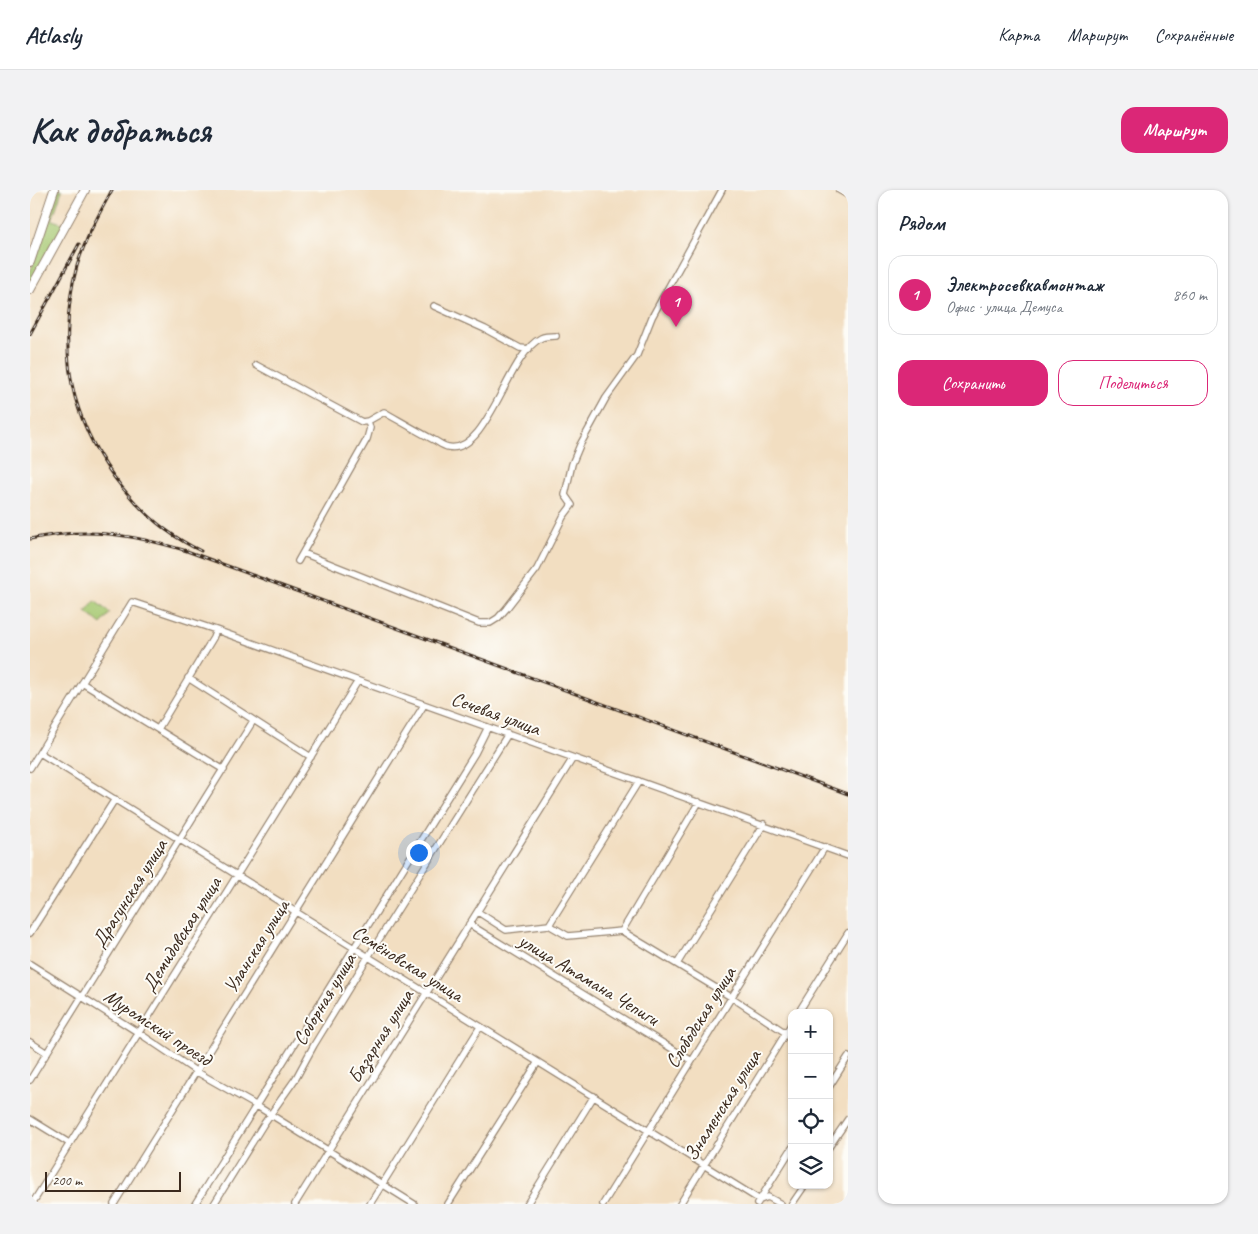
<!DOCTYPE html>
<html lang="ru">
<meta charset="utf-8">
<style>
body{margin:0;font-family:Caveat,sans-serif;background:#f2f2f3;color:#1f2937}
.controls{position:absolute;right:15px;bottom:15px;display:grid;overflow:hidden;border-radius:10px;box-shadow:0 1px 4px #0004}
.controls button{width:45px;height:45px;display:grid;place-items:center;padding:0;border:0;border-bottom:1px solid #e0e1e3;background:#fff;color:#1f2937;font:25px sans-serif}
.scale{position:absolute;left:15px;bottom:12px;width:136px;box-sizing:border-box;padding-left:5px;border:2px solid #3b2a1e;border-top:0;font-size:14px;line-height:18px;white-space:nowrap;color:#3b2a1e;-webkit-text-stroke:4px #fdfcf7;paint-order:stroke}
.you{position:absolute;left:388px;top:662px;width:18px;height:18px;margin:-12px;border:4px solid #fff;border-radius:50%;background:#1a73e8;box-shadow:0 0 0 8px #1a73e833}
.badge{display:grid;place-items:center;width:32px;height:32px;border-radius:50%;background:#db2777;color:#fff;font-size:16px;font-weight:700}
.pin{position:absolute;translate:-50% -41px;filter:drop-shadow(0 1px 2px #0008)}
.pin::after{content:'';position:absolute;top:26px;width:18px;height:15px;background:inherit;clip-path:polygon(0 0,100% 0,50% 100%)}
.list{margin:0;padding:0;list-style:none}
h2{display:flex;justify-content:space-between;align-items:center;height:65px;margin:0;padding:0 20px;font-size:21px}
h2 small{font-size:16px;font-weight:400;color:#747a83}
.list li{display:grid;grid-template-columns:32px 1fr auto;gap:15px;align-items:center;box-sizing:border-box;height:80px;margin:0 10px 10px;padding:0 10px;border:1px solid #e0e1e3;border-radius:15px}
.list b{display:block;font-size:19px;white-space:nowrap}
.list p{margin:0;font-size:16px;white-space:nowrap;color:#747a83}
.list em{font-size:16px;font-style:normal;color:#747a83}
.actions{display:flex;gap:10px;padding:15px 20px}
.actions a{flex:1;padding:11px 0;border:1px solid #db2777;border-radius:15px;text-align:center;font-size:18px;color:#db2777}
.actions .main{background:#db2777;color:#fff}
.icon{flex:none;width:28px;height:28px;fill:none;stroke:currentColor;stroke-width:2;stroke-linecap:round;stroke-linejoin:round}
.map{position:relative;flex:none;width:818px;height:1014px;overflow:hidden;border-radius:15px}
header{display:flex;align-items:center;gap:30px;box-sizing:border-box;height:70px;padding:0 25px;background:#fff;border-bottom:1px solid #e0e1e3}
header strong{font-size:24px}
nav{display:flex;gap:28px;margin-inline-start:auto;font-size:18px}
.intro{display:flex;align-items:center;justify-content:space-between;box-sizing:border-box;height:120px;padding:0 30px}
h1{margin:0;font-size:35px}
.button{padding:12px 22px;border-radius:15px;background:#db2777;color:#fff;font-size:18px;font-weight:700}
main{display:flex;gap:30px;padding:0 30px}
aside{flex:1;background:#fff;border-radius:15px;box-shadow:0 1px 4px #0004}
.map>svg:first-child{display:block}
.green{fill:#a6c871;stroke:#707948}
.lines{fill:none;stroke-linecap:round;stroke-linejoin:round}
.street-casing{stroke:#968470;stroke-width:8}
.secondary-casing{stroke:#968470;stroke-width:10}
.street{stroke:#fff;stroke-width:5.5}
.secondary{stroke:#fff;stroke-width:8}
.rail-casing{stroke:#3b2a1e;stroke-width:3}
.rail{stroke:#fdfcf7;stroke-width:1;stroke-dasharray:4;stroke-linecap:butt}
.labels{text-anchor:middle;stroke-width:4;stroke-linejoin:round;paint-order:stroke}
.street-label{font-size:20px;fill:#3b2a1e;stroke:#fdfcf7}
</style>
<header>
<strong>Atlasly</strong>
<nav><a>Карта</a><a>Маршрут</a><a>Сохранённые</a></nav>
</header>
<div class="intro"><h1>Как добраться</h1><a class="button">Маршрут</a></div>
<main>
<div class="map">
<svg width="818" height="1014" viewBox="0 0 818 1014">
<rect width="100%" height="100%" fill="#fdfcf7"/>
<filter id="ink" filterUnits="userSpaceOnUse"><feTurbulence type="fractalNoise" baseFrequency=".02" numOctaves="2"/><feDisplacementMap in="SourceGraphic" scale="10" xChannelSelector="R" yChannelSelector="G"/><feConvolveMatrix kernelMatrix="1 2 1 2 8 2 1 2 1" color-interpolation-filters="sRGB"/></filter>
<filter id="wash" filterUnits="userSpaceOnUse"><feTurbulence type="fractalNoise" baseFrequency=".0096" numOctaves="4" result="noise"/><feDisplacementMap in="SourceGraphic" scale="20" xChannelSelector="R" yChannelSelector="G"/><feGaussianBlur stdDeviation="1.12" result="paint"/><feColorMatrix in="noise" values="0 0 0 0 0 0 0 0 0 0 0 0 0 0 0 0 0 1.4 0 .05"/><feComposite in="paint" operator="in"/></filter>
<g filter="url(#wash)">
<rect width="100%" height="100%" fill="#f2dec1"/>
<!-- green -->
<path class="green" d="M28 0H32L22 30 35 34 0 97V83Z
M65 411 80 423 71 434 56 422Z"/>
</g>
<g filter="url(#ink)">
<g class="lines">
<!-- street casing -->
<g class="street-casing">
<path id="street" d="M809 0 818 5
M404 116 455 139 490 158 499 159
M226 175 332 232 338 231 354 222C370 231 387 241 404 250 408 252 413 256 418 257 458 265 477 165 511 148 515 146 521 146 526 146
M273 363 449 433H460L468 428 476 419 507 379 533 327 542 315 535 305 542 274 550 255 576 208 607 165 622 127 692 0
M268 371 337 249 340 238 338 231
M158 488 281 567
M52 493 194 580
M128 539 183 448 186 440
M10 563 730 1010
M0 578 102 412 186 440 818 666
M448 722 476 740 519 735 538 746 592 741 701 807 756 843
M439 734 662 871
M519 735 609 591
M592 741 669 612
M0 743 85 609
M0 774 109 843 167 882 227 916 384 1014
M647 774 734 634
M768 823 818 743
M0 852 17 863
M0 890 223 531
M799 897 818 867
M0 929 39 953
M799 957 818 929
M730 1010 738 1007 751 1014
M2 1014 328 491
M84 1014 394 515
M165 1014 445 563 458 537
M184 1014 233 935 266 888 284 855 338 767 478 544
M265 1014 543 568
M340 1014 450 837
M418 1014 508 872
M497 1014 564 906
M573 1014 795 657
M650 1014 762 833
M727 1014 762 958
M762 1014 775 995"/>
</g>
<!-- secondary casing -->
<g class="secondary-casing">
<path id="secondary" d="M0 72 24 0
M0 100 55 0"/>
</g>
<!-- street -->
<use href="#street" class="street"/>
<!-- secondary -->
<use href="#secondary" class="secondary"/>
<!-- rail casing -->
<g class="rail-casing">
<path id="rail" d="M82 0C69 24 55 49 47 76 36 115 34 167 45 207 63 271 110 332 171 361
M0 144 49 54
M0 349C58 337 101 344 157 361L818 604"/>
</g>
<!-- rail -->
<use href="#rail" class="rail"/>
</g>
</g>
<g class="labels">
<!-- street labels -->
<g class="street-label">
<text transform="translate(466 523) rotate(20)" y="7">Сечевая улица</text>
<text transform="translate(99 703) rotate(-58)" y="7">Драгунская улица</text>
<text transform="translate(151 744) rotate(-58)" y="7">Демидовская улица</text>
<text transform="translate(226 756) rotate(-58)" y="7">Уланская улица</text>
<text transform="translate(378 773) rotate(32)" y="7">Семёновская улица</text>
<text transform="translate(559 789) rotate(31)" y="7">улица Атамана Чепиги</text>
<text transform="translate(294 809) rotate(-59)" y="7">Соборная улица</text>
<text transform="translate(670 827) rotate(-58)" y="7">Слободская улица</text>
<text transform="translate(128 837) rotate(33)" y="7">Муромский проезд</text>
<text transform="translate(350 846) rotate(-58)" y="7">Базарная улица</text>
<text transform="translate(692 915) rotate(-58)" y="7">Знаменская улица</text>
</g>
</g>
</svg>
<div class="controls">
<button>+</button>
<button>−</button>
<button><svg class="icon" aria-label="locate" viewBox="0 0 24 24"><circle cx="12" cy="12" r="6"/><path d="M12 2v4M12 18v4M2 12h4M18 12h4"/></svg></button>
<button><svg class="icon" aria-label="layers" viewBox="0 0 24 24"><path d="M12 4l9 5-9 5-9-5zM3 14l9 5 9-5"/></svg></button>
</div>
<div class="scale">200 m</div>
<div class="you"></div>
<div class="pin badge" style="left:646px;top:137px">1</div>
</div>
<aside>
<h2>Рядом<small></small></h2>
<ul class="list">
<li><span class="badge">1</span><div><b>Электросевкавмонтаж</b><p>Офис · улица Демуса</p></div><em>860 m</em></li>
</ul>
<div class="actions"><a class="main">Сохранить</a><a>Поделиться</a></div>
</aside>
</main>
